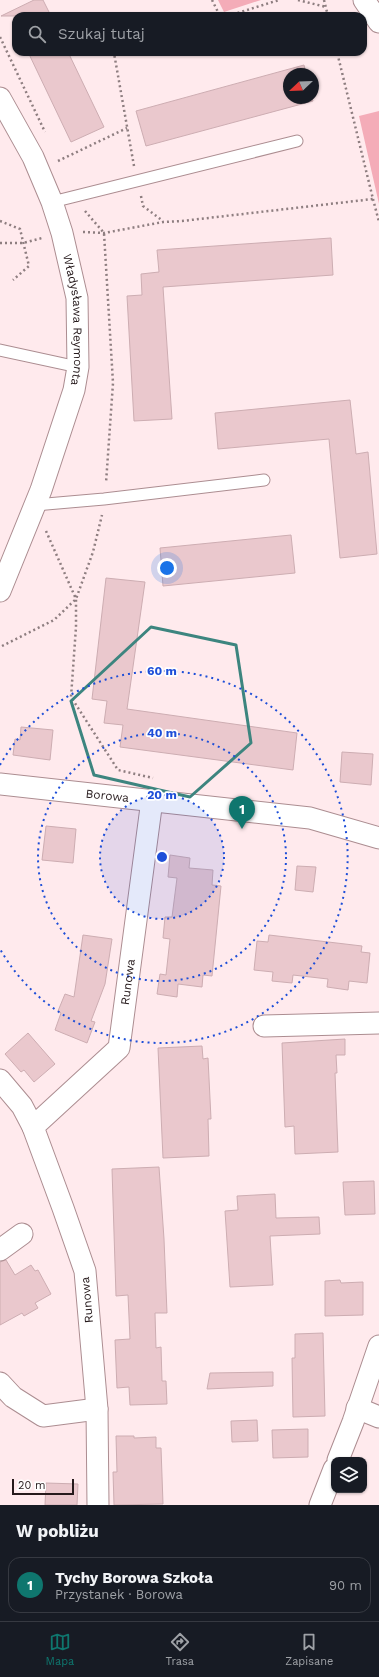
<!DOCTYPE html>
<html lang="pl">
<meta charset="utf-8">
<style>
body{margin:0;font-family:"Work Sans",sans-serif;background:#20242c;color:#f1f3f6}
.controls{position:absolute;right:12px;bottom:12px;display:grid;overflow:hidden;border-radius:8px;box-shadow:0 1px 3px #0004}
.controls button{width:36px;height:36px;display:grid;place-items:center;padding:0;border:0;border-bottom:1px solid #363941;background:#171b24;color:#f1f3f6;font:20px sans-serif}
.compass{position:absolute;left:283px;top:68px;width:36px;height:36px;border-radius:50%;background:#171b24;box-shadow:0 1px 3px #0004;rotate:247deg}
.scale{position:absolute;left:12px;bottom:10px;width:62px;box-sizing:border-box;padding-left:4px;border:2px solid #261a1c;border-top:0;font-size:11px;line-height:14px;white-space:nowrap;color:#261a1c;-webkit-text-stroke:3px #fff;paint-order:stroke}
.you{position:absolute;left:167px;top:568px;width:14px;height:14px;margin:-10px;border:3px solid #fff;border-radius:50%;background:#1a73e8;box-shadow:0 0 0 6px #1a73e833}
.badge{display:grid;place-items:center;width:26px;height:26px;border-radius:50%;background:#0f766e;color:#fff;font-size:13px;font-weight:700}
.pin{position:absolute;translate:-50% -33px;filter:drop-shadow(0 1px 2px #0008)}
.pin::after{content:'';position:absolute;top:21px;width:14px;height:12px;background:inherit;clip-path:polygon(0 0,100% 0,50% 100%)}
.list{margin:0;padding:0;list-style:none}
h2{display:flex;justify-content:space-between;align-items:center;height:52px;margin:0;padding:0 16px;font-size:17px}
h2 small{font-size:13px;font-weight:400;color:#9ea1a6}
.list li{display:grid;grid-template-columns:26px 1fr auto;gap:12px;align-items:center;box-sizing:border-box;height:56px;margin:0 8px 8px;padding:0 8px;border:1px solid #363941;border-radius:12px}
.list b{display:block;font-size:15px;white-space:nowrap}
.list p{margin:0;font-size:13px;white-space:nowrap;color:#9ea1a6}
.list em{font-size:13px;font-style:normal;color:#9ea1a6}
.icon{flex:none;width:22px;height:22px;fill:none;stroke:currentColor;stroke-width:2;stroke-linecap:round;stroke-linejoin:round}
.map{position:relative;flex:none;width:379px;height:1505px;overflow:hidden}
.search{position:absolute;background:#171b24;box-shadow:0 1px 3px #0004;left:12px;right:12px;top:12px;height:44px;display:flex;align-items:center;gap:10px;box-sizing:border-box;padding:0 14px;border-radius:12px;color:#9ea1a6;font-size:15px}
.sheet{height:116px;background:#171b24}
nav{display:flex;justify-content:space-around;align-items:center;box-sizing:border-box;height:56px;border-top:1px solid #363941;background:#171b24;font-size:11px;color:#9ea1a6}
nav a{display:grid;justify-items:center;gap:2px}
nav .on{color:#0f766e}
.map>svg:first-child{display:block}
.green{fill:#f4acb8}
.building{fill:#eac8cd;stroke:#cdadb2}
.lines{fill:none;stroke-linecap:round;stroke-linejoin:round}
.service-casing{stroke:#ac8d91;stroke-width:13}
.minor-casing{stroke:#ac8d91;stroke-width:23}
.path{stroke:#8e7e80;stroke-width:2.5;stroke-dasharray:2 3;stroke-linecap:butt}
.service{stroke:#fff;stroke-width:11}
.minor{stroke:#fff;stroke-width:21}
.marked{fill:none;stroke:#3d857f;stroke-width:3;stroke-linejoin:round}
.ring{fill:none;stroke:#1d4ed8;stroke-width:2;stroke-dasharray:2 4}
.labels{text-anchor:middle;stroke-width:3.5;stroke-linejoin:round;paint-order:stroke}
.street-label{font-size:12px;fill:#261a1c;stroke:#fff}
.centre{fill:#1d4ed8;stroke:#fff;stroke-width:2}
.ring-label{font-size:12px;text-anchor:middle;font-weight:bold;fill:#1d4ed8;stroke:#fff;stroke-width:3.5;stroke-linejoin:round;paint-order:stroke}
</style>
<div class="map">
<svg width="379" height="1505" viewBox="0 0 379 1505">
<rect width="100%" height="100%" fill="#ffeaed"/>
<!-- green -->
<path class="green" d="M218 0H261L224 12Z
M379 111V204L359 116Z"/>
<!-- building -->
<path class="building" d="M34 0H43L51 16H1Z
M28 52H68L104 127 71 142Z
M304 65 306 74H289V98H312L313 101 146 146 136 111Z
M331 238 333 275 163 287 172 419 134 421 127 296 142 295 141 274 159 272 157 250Z
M350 400 356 454 368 452 377 554 340 558 329 439 218 449 215 413Z
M291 535 295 573 163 586 160 548Z
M106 578 145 582 127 709 297 733 293 770 120 747 123 725 104 723 107 701 92 699Z
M21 727 53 730 50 760 13 755 15 739 20 740Z
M342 752 373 754 371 785 340 782Z
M46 826 76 829 73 863 42 860Z
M170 855 190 858 189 868 213 870 212 885 221 886 212 976 203 975 202 987 178 984 177 997 157 994 160 974 166 975 170 939 163 938 165 917H172L177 878 168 877Z
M297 866 316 867 313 892 295 890Z
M83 935 112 939 105 984 91 1021 95 1022 87 1043 55 1030 61 1013 58 1011 65 994 74 997Z
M269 935 362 946 361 952 370 953 367 983 349 981 348 990 327 987 328 979 293 975 292 983 272 981 273 972 254 970 257 941 268 942Z
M28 1033 55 1064 34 1082 24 1070 21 1072 5 1054Z
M345 1039V1055H336L337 1073H335L338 1152 295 1154 294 1126 285 1127 282 1043Z
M202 1046 203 1059 208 1058 211 1119H208L209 1156 163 1158 158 1048Z
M159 1167 164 1239 167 1313H155L156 1348 161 1347 162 1381H166L167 1404 130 1405 129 1387 117 1388 115 1340 130 1339 128 1295 116 1296 112 1169Z
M374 1181 375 1214 345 1215 343 1182Z
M275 1194 276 1218 319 1217 320 1234 270 1236 273 1285 230 1287 225 1211 238 1210 237 1196Z
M6 1260 15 1275 31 1265 35 1271 38 1270 51 1294 35 1303 38 1308 24 1316 22 1313 0 1325V1262Z
M340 1280 341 1283 363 1282V1315L325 1316V1281Z
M323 1333 325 1416 293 1417 292 1358H295V1334Z
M273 1372V1386L207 1389 210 1373Z
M257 1420 258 1441 232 1442 231 1421Z
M308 1429V1457L273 1458 272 1430Z
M116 1436H134V1438L156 1437V1448H161L163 1504 114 1505 113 1472H117Z
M46 1483 78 1484 77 1505H45Z"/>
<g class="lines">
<!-- service casing -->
<g class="service-casing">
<path id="service" d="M52 202 297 141
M0 350 78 367
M35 505 104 499 264 480"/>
</g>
<!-- minor casing -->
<g class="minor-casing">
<g id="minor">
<path d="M364 0 379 22"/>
<path id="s1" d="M0 98 33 157 52 202 62 233 77 298 78 367 74 390 41 490 0 591"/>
<path id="s2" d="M0 784 310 818 379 838"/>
<path d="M264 1026 379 1023"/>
<path d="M0 1080 22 1106 33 1127"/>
<path d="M0 1250 22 1234"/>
<path d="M0 1383 13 1397 43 1416 97 1409"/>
<path d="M357 1408 379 1417"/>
<path d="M338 1460 353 1422 379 1346"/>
<path id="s3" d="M98 1505 97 1409 85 1271 63 1208 33 1127 119 1048 152 800"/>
<path d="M320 1505 334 1469"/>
</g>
</g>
<!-- path -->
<path class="path" d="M212 0 220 16
M298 0 326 7
M324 0 328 16
M228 16 279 0
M0 37 45 132
M116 52 114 53 134 166
M58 161 127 128
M141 196 143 206 163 221
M373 199 379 222
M85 211 104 233 113 383 106 483
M0 221 20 229 29 266 13 280
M83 232 104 233 163 222 182 221 373 199 337 52
M0 243H23L42 238
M46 531 76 599V627L71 697 118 770 153 778
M2 646 54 620 76 599 93 552 102 515"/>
<!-- service -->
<use href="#service" class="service"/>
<!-- minor -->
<use href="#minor" class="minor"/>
</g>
<!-- marked area -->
<path class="marked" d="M151 627 236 645 251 743 190 797 94 775 71 701Z"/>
<!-- distance rings -->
<circle cx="162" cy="857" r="62" fill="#1d4ed8" fill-opacity=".12"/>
<g class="ring">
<circle cx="162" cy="857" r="62"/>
<circle cx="162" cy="857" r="124"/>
<path d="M0 765A186 186 0 1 1 0 949"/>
</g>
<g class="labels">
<!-- street labels -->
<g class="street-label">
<text dy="4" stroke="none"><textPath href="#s1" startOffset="237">Władysława Reymonta</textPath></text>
<text dy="4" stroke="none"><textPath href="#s2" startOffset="108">Borowa</textPath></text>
<text dy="4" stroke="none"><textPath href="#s3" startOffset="571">Runowa</textPath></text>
<text transform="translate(87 1300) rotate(-95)" y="4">Runowa</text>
</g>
</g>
<circle cx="162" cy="857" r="6" class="centre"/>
<g class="ring-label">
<text x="162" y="675">60 m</text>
<text x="162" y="737">40 m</text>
<text x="162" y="799">20 m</text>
</g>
</svg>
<div class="controls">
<button><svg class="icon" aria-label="layers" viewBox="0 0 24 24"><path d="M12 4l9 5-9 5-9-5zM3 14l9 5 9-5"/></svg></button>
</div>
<svg class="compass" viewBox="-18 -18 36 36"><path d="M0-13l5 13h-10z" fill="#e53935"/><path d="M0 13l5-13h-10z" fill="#9ea1a6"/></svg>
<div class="scale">20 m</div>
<div class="you"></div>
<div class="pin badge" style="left:242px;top:829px">1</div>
<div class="search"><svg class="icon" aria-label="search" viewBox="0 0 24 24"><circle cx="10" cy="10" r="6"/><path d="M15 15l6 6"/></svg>Szukaj tutaj</div>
</div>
<section class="sheet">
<h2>W pobliżu<small></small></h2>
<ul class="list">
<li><span class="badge">1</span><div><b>Tychy Borowa Szkoła</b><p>Przystanek · Borowa</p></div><em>90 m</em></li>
</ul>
</section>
<nav>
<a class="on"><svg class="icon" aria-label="map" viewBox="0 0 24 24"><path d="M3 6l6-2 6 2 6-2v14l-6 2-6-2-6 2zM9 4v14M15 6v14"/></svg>Mapa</a>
<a><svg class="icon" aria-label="directions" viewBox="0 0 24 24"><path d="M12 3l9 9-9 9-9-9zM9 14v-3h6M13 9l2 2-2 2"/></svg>Trasa</a>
<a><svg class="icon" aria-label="saved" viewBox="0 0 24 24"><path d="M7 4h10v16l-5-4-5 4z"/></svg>Zapisane</a>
</nav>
